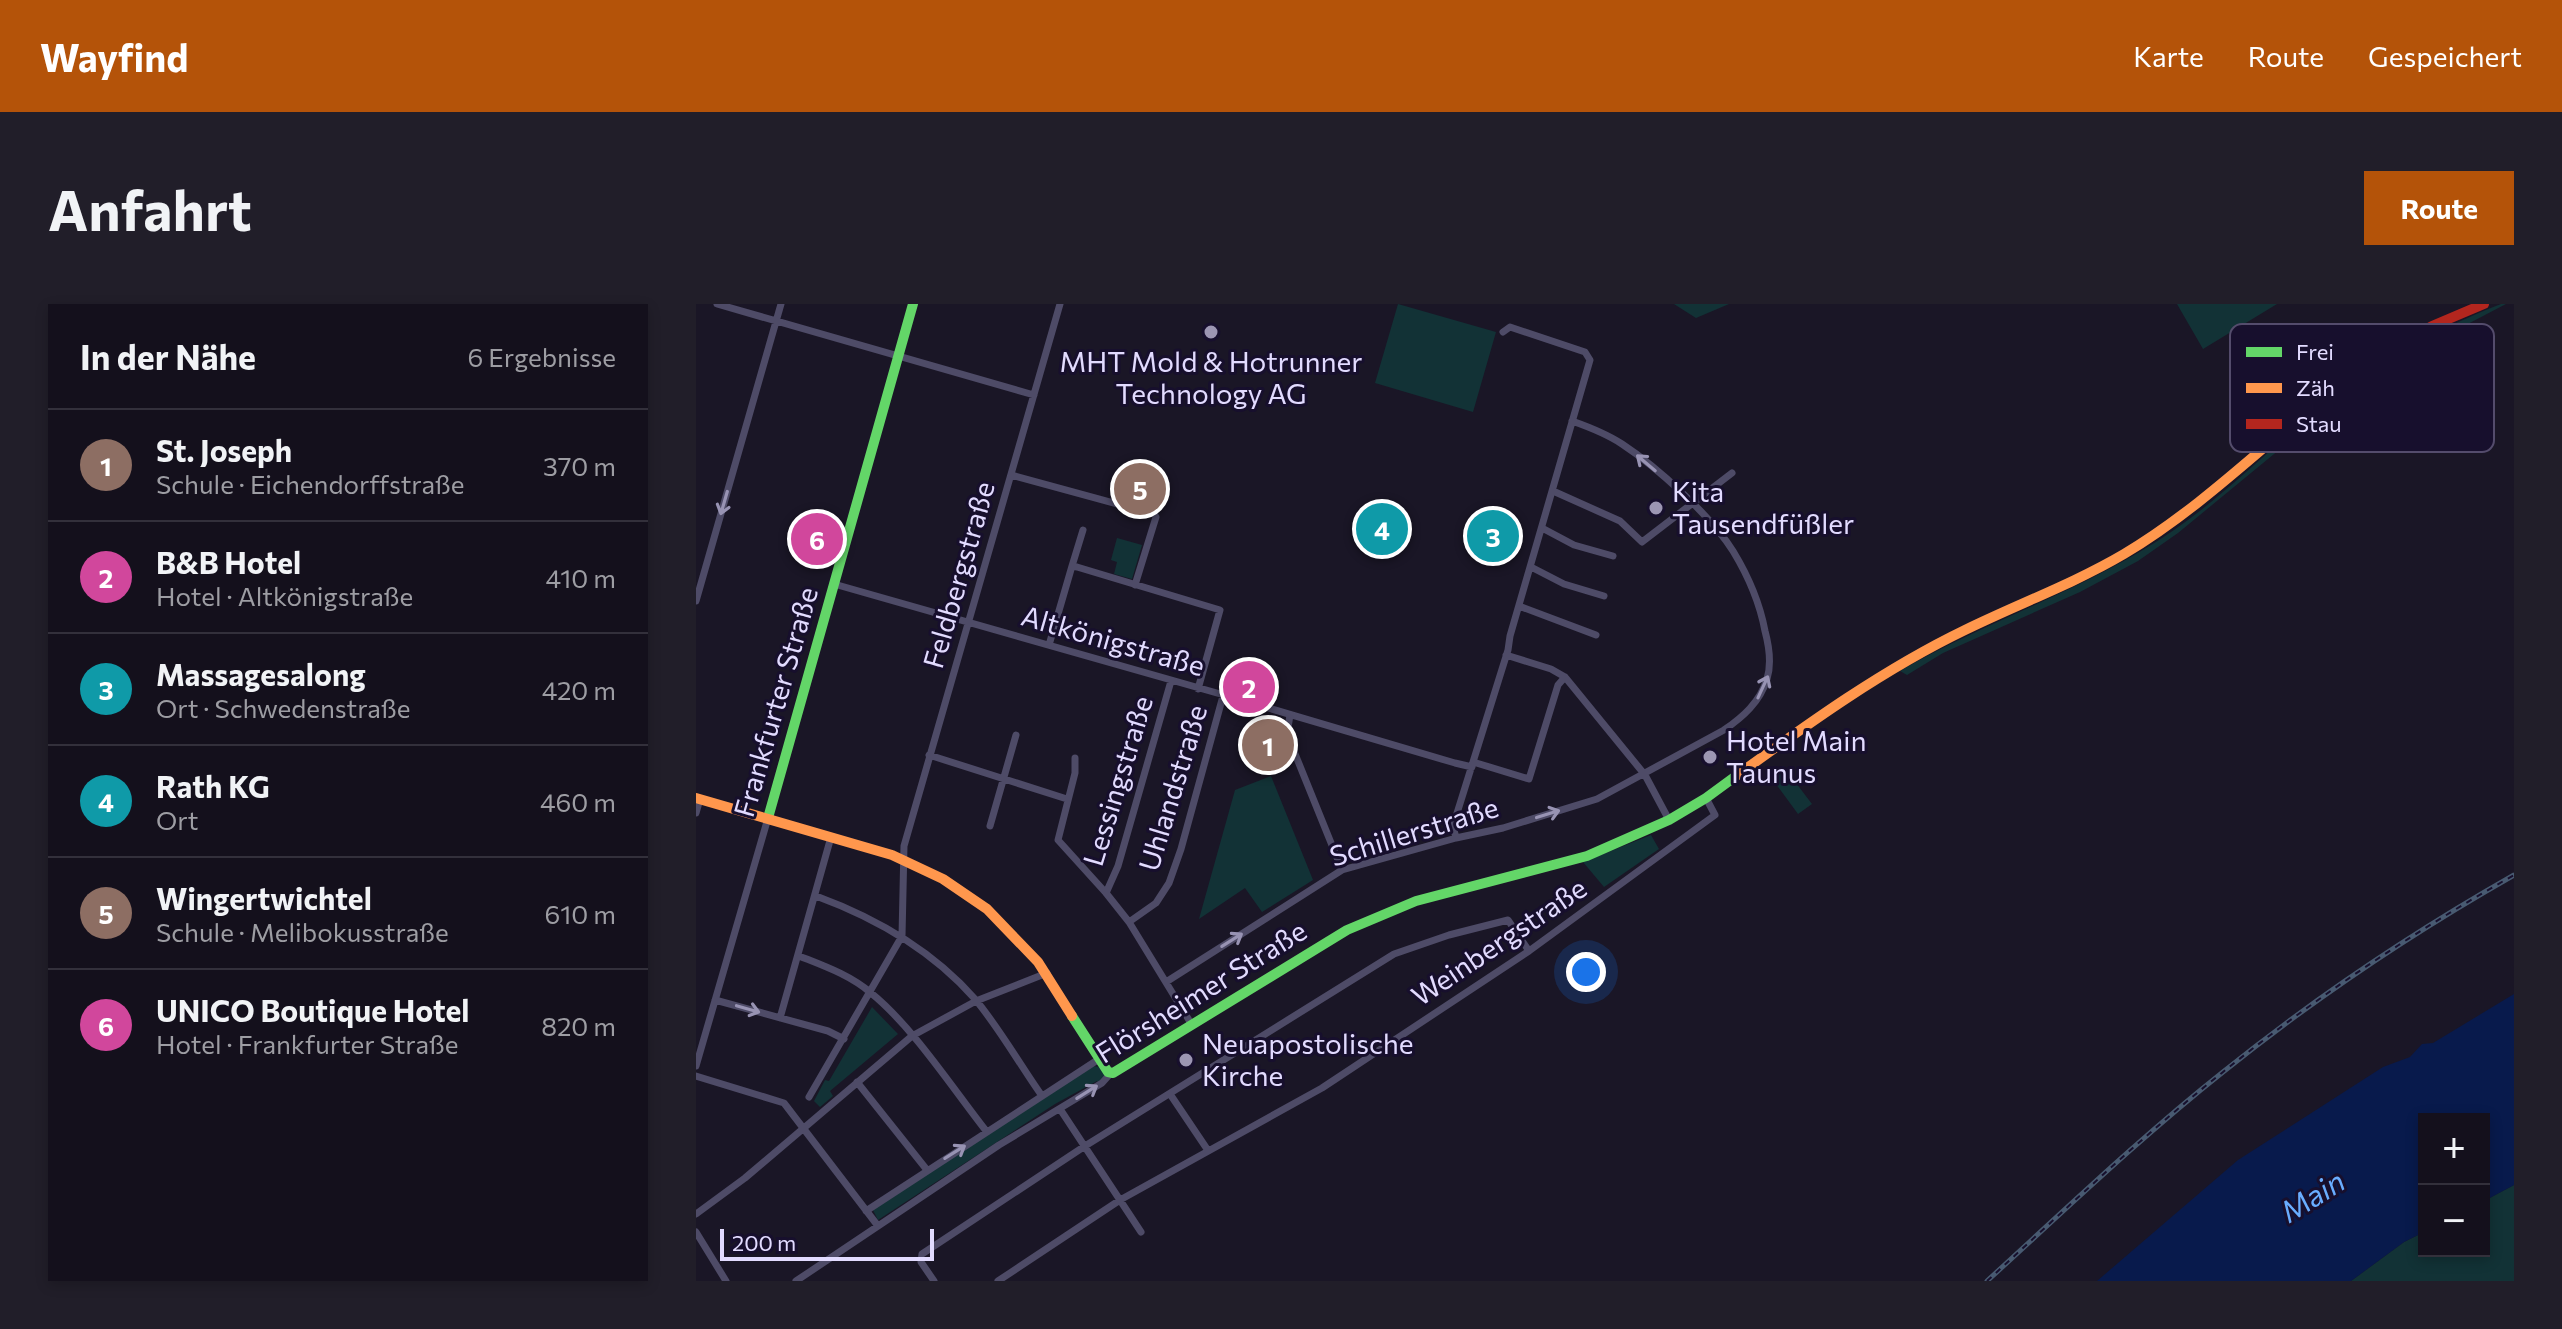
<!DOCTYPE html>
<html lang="de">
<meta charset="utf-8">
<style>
body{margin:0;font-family:Commissioner,sans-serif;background:#211e29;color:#f1f3f6}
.controls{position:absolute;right:24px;bottom:24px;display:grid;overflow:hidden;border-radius:0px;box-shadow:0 4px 12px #0003}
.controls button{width:72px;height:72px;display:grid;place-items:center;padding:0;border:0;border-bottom:2px solid #33303b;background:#14101c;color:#f1f3f6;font:40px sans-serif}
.scale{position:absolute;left:24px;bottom:20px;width:214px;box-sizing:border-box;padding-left:8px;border:4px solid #e2dbff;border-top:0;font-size:22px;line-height:28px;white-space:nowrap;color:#e2dbff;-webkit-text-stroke:6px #170f2d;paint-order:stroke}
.you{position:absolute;left:890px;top:668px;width:28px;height:28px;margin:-20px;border:6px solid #fff;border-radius:50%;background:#1a73e8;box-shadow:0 0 0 12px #1a73e833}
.badge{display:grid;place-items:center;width:52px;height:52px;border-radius:50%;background:#b45309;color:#fff;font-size:26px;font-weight:700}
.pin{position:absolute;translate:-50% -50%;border:4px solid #fff;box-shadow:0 2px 8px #0006}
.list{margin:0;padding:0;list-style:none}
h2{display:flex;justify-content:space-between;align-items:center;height:104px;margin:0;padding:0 32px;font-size:34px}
h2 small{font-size:26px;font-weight:400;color:#9d9da3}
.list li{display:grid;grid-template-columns:52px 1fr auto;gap:24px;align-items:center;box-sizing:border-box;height:112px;padding:0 32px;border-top:2px solid #33303b}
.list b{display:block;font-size:30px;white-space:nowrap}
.list p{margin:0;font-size:26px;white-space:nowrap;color:#9d9da3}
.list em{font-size:26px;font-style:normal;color:#9d9da3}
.map{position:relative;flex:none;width:1818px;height:977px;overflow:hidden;border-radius:0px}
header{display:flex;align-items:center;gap:48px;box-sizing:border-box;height:112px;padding:0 40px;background:#b45309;color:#fff}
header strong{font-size:38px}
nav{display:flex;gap:44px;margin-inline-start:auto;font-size:28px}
.intro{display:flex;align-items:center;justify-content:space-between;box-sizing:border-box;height:192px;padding:0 48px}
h1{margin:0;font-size:56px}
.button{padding:20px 36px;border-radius:0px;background:#b45309;color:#fff;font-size:28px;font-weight:700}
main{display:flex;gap:48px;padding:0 48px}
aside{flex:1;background:#14101c;border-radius:0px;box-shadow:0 4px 12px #0003}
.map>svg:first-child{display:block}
.green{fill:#123236}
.water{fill:#081a4c}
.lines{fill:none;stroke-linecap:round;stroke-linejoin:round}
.street{stroke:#4e4b67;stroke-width:7}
.fast{stroke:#63d668;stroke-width:10}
.slow{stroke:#ff974d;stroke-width:10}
.jam{stroke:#b3261e;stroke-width:10}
.rail-casing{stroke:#485a71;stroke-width:5}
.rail{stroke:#170f2d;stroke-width:2;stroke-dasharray:6;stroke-linecap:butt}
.oneway{stroke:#9893b3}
.poi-dot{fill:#9c96b3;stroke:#170f2d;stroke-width:3}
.labels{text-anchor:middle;stroke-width:6;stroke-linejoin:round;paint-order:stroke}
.poi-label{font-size:28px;fill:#e2dbff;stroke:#170f2d;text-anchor:start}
.street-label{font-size:28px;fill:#e2dbff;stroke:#170f2d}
.water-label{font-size:30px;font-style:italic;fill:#69adff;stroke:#170f2d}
.key{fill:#170f2d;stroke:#544c6c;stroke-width:2}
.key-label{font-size:22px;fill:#e2dbff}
</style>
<header>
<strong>Wayfind</strong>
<nav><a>Karte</a><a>Route</a><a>Gespeichert</a></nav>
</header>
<div class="intro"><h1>Anfahrt</h1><a class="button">Route</a></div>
<main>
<aside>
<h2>In der Nähe<small>6 Ergebnisse</small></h2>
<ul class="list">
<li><span class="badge" style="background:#8d6e63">1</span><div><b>St. Joseph</b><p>Schule · Eichendorffstraße</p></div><em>370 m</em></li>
<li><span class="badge" style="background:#d1479c">2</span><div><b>B&amp;B Hotel</b><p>Hotel · Altkönigstraße</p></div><em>410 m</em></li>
<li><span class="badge" style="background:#0f9aa8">3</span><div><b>Massagesalong</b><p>Ort · Schwedenstraße</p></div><em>420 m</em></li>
<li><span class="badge" style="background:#0f9aa8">4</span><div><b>Rath KG</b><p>Ort</p></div><em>460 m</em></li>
<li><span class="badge" style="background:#8d6e63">5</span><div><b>Wingertwichtel</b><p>Schule · Melibokusstraße</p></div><em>610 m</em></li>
<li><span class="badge" style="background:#d1479c">6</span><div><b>UNICO Boutique Hotel</b><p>Hotel · Frankfurter Straße</p></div><em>820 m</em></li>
</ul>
</aside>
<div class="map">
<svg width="1818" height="977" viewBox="0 0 1818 977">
<rect width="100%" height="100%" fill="#1a1626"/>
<!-- green -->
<path class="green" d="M702 0 800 28 777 108 679 79Z
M978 0H1033L1000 14Z
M1481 0H1581L1507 45Z
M1805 0H1810L1699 58 1645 95 1482 229 1442 257 1384 288 1247 349 1211 371 1204 367C1294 315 1393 285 1478 226 1536 186 1585 133 1641 90 1691 51 1747 23 1805 0Z
M421 234 446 241 436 275 418 270 421 258 415 256Z
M1087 462 1116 500 1102 510 1074 472Z
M575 472 617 576 566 608 549 584 503 615 539 486Z
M955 531 963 545 908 583 887 558Z
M176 703 202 730 134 787 137 792 124 803 118 797 129 776 133 777Z
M397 762 403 763 409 772 403 779 401 777 359 800 182 916 177 906Z
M1818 881V977H1655L1708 938 1728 928V947H1788V897Z"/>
<!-- water -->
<path class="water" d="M1818 690V881L1788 897V815H1728V928L1708 938 1655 977H1401L1542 856 1687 763 1714 753 1726 740 1737 739Z"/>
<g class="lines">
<!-- street -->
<path class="street" d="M21 0 338 91
M315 171 458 210 460 213 439 281
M857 187 924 217 946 238 1036 169
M846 224 878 241 917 252
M376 262 387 226
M835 263 868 280 908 292
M138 280 535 393 759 459 776 463
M0 297 85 0
M823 302 900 331
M353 341 376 262 381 263 524 306 502 385
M810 351 855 365 869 373 949 471 973 516
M594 411 591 430 646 566
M233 451 371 495
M379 454V469L362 536 410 589 433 618 496 721
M777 458 833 475 862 381 869 373
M0 509 4 495
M294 522 320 431
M760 534 757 522 812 346 814 332 894 56 889 48 814 23 807 28
M410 589 422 562 475 377
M120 592C180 614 236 646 279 695 304 725 324 761 346 792
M433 618 460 599 473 579 485 545 527 392
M103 652C128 662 154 671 175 689 217 723 257 785 291 828
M470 678 646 566 760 534 807 524 901 495 1028 426C1047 413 1064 398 1071 375 1076 359 1073 342 1069 327 1064 300 1051 270 1037 247 1015 212 961 163 926 140 911 130 893 123 876 117
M19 696 132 727 148 735
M84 714 135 533
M0 762 72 514
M0 772 88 799 182 922
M161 778 231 866
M474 790 511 845
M113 793 206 632 208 542 364 0
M364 805 445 928
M170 907 403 755
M0 910 49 874 216 732 280 697 351 669
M0 928 30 977
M100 977 303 841 406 779 415 769
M238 977 225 958 226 950 389 842 698 650 753 631 812 616 833 647
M302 977 424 896 626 784 833 647 1019 511 1010 494"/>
<!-- fast -->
<path class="fast" d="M72 514 217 0
M376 712 412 768 417 769 651 626 720 597 891 552 973 516 1010 494 1040 472"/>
<!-- slow -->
<path class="slow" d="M1040 472C1113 419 1188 365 1269 326 1322 300 1377 280 1428 250 1492 212 1548 160 1605 112
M0 494 196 551 247 575 291 605 342 658 376 712"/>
<!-- jam -->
<path class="jam" d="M1605 112 1675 58 1736 22 1788 0"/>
<!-- rail casing -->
<g class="rail-casing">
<path id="rail" d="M1291 977C1369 906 1445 833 1527 768 1619 694 1716 629 1818 571"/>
</g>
<!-- rail -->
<use href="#rail" class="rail"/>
</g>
<!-- one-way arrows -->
<defs><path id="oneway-shaft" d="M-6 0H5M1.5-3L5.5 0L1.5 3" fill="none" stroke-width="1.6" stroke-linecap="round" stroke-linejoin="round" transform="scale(2)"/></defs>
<g class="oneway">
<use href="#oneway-shaft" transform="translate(950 159) rotate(-140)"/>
<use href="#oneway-shaft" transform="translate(28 199) rotate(106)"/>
<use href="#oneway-shaft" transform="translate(1067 383) rotate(-65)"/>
<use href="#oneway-shaft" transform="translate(852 510) rotate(-17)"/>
<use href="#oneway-shaft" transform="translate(536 636) rotate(-32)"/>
<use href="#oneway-shaft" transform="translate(52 705) rotate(16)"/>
<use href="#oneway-shaft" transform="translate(391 788) rotate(-32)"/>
<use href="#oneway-shaft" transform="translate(259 848) rotate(-32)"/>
</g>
<!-- markers -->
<g class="poi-dot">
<circle cx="515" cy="28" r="8"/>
<circle cx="960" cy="204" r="8"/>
<circle cx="1014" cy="453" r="8"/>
<circle cx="490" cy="756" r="8"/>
</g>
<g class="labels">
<!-- poi labels -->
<g class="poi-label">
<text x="515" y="68" text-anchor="middle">MHT Mold &amp; Hotrunner<tspan x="515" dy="32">Technology AG</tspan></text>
<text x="976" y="198">Kita<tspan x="976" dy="32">Tausendfüßler</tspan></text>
<text x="1030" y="447">Hotel Main<tspan x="1030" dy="32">Taunus</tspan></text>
<text x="506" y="750">Neuapostolische<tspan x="506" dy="32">Kirche</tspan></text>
</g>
<!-- street labels -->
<g class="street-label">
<text transform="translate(263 271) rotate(-74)" y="10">Feldbergstraße</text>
<text transform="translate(417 337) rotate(16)" y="10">Altkönigstraße</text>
<text transform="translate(80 398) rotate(-74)" y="10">Frankfurter Straße</text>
<text transform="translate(422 477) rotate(-73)" y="10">Lessingstraße</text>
<text transform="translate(477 484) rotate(-73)" y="10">Uhlandstraße</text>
<text transform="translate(718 528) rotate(-17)" y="10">Schillerstraße</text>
<text transform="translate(803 638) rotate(-34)" y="10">Weinbergstraße</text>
<text transform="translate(505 688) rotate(-32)" y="10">Flörsheimer Straße</text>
</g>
<!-- water labels -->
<g class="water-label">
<text transform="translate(1617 893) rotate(-32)" y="10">Main</text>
</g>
</g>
<!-- legend -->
<rect x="1534" y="20" width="264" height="128" rx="12" class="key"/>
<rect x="1550" y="43" width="36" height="10" fill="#63d668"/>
<rect x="1550" y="79" width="36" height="10" fill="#ff974d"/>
<rect x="1550" y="115" width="36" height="10" fill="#b3261e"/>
<g class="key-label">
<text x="1600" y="56">Frei</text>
<text x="1600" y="92">Zäh</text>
<text x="1600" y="128">Stau</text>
</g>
</svg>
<div class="controls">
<button>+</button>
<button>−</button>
</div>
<div class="scale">200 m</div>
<div class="you"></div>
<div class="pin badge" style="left:572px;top:441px;background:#8d6e63">1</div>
<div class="pin badge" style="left:553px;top:383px;background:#d1479c">2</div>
<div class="pin badge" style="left:797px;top:232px;background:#0f9aa8">3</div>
<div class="pin badge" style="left:686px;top:225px;background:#0f9aa8">4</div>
<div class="pin badge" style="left:444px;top:185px;background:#8d6e63">5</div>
<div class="pin badge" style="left:121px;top:235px;background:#d1479c">6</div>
</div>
</main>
